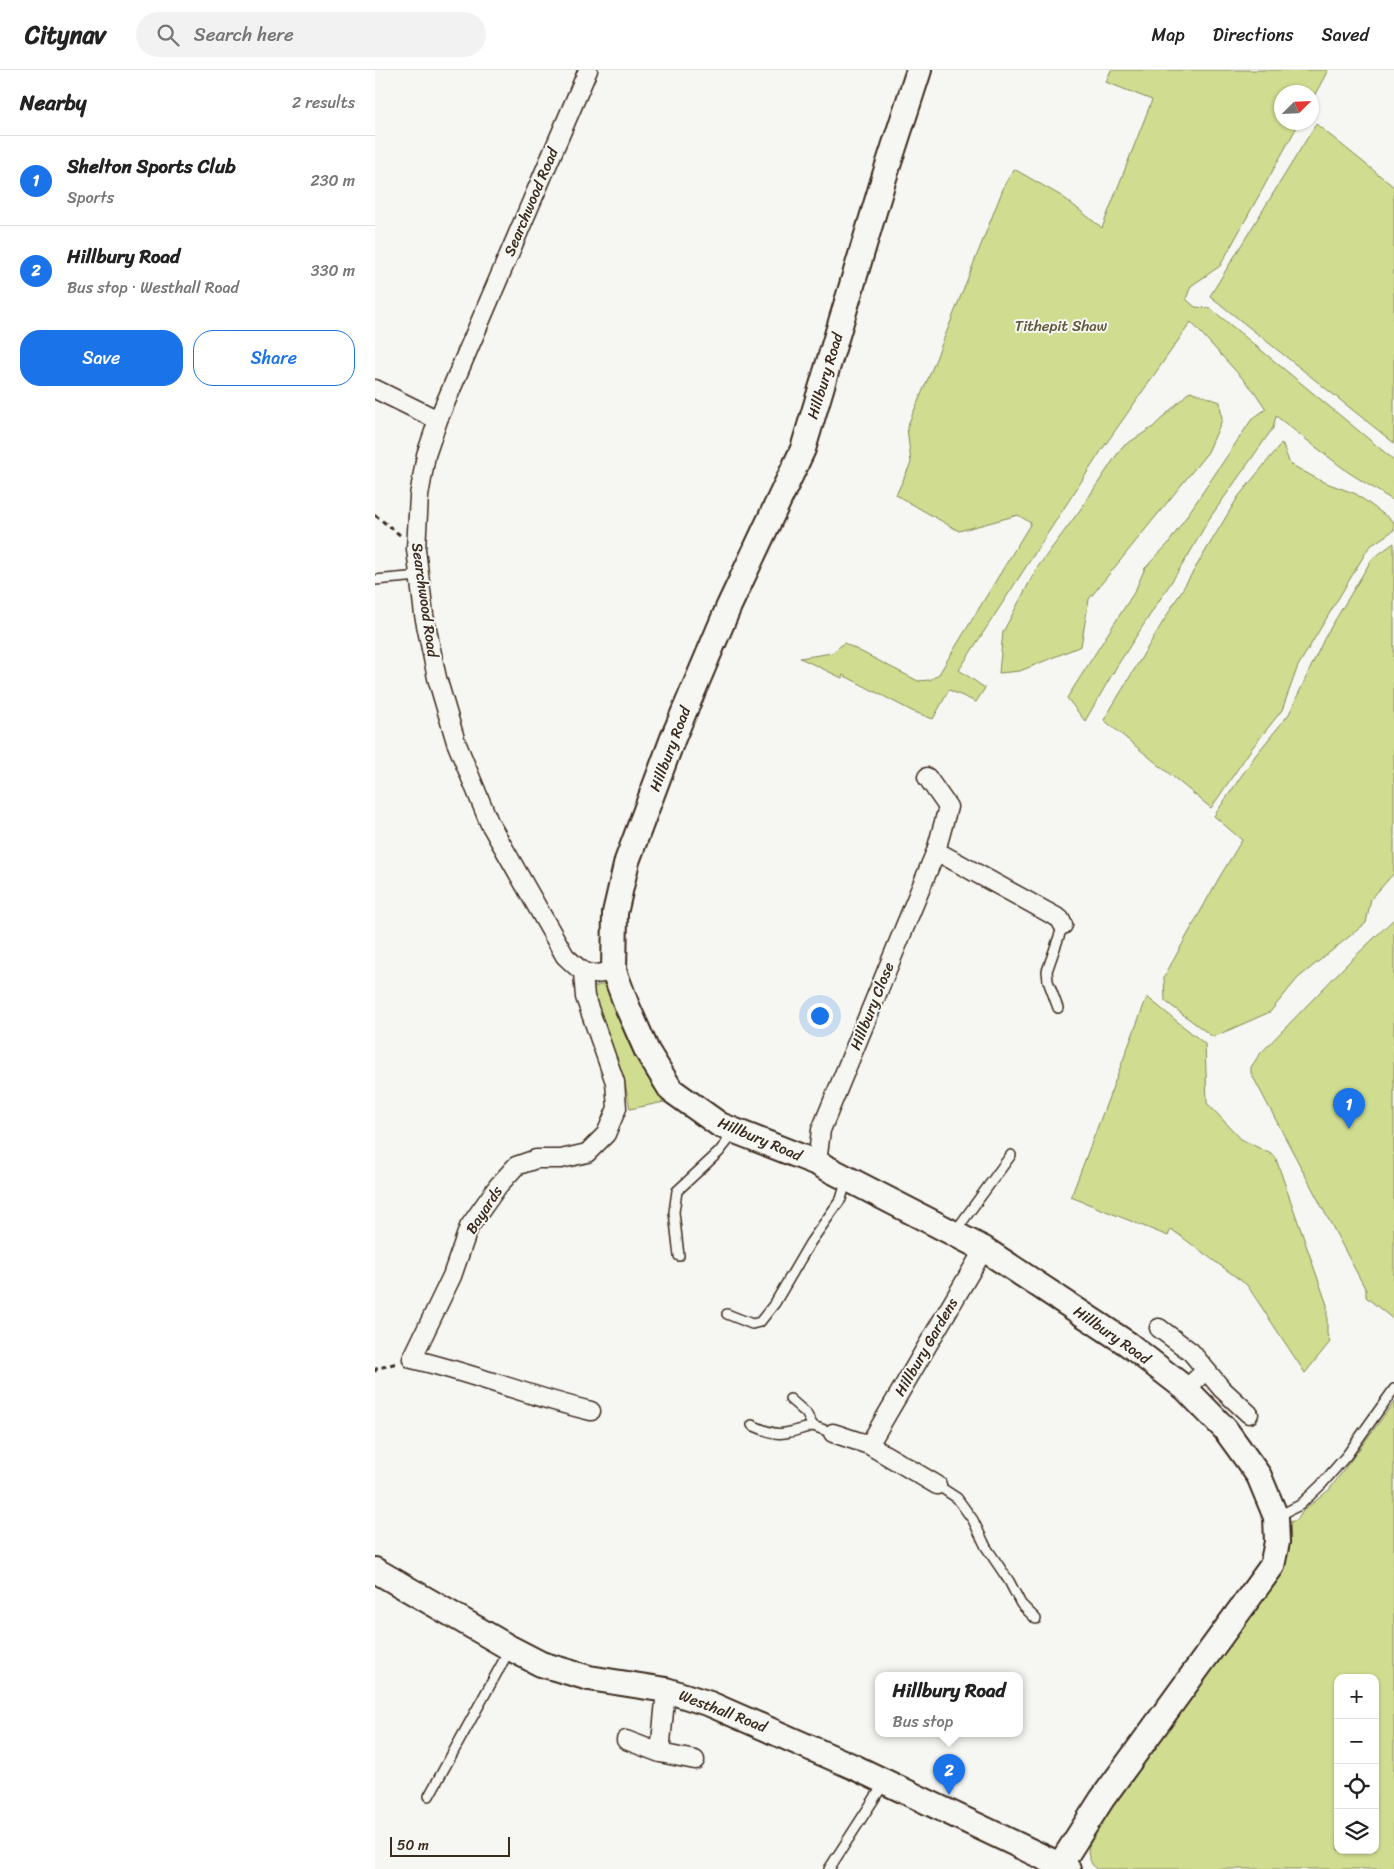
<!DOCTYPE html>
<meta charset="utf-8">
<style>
body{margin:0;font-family:Sriracha,sans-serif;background:#f2f2f2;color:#222}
.controls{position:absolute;right:15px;bottom:15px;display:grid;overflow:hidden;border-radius:10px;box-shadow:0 1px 4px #0004}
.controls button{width:45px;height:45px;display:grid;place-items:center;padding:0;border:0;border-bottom:1px solid #e0e0e0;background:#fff;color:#222;font:25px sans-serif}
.compass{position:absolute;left:899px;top:15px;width:45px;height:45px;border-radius:50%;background:#fff;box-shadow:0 1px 4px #0004;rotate:66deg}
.scale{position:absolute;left:15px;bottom:12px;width:120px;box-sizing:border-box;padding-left:5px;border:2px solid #3b2a1e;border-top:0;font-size:14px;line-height:18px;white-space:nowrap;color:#3b2a1e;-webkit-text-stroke:4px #f6f6f2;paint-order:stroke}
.you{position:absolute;left:444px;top:945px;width:18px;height:18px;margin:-12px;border:4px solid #fff;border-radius:50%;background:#1a73e8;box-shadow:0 0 0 8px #1a73e833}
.badge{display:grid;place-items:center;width:32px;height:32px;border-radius:50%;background:#1a73e8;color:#fff;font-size:16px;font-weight:700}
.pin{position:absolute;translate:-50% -41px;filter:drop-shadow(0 1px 2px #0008)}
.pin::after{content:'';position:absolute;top:26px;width:18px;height:15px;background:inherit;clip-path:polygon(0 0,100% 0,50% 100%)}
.popup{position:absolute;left:500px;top:1602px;width:148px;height:65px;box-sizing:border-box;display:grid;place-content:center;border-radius:10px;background:#fff;filter:drop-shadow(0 1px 4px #0005);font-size:16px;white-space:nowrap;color:#767676}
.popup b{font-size:19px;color:#222}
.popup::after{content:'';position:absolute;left:50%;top:100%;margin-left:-10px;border:10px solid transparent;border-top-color:#fff}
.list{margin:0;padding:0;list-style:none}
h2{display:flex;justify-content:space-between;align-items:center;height:65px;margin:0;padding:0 20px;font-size:21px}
h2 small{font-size:16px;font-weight:400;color:#767676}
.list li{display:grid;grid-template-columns:32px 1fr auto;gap:15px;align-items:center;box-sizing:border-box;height:90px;padding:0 20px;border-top:1px solid #e0e0e0}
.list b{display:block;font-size:19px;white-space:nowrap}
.list p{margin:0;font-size:16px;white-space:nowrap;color:#767676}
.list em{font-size:16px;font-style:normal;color:#767676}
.actions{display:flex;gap:10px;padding:15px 20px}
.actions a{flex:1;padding:11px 0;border:1px solid #1a73e8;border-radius:20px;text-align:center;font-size:18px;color:#1a73e8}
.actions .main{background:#1a73e8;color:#fff}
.icon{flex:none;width:28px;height:28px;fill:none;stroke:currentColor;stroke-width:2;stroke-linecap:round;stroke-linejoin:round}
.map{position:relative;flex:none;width:1019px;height:1799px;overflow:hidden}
header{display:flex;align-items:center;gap:30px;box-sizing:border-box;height:70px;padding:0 25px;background:#fff;border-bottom:1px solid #e0e0e0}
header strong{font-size:24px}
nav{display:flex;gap:28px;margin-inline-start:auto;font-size:18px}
.search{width:350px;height:45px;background:#f2f2f2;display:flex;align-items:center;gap:12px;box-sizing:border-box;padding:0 18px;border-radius:28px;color:#767676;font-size:19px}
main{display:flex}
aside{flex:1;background:#fff}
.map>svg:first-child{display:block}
.green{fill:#d0dd90;stroke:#868457;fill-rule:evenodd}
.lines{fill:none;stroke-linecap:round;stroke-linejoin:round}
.lane-casing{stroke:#3b2a1e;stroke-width:12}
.street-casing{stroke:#3b2a1e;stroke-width:21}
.secondary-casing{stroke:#3b2a1e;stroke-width:28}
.path{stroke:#3b2a1e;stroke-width:3;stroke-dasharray:5 4;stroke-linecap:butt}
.lane{stroke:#f6f6f2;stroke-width:9}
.street{stroke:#f6f6f2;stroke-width:18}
.secondary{stroke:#f6f6f2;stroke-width:24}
.labels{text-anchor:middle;stroke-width:4;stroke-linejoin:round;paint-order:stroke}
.street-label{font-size:15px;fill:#3b2a1e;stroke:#f6f6f2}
.park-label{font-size:15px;fill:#60573a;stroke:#f6f6f2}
</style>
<header>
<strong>Citynav</strong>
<div class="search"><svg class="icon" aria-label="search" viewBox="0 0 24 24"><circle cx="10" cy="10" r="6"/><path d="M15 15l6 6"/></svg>Search here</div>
<nav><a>Map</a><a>Directions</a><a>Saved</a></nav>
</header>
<main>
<aside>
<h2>Nearby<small>2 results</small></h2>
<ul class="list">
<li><span class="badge">1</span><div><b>Shelton Sports Club</b><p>Sports</p></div><em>230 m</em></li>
<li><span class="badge">2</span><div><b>Hillbury Road</b><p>Bus stop · Westhall Road</p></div><em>330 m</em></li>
</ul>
<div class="actions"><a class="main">Save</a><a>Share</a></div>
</aside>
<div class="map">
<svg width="1019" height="1799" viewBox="0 0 1019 1799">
<rect width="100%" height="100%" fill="#f6f6f2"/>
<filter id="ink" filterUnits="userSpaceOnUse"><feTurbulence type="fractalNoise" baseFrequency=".02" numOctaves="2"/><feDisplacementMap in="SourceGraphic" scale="10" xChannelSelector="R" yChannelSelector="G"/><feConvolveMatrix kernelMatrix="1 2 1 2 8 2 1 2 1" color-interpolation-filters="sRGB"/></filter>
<g filter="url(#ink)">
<!-- green -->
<path class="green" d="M736 0H953L937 30 936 22H906V52L924 53 845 196 816 216 811 229 820 237 835 238 1019 390V431L973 402 901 346 898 358 834 449 813 486 742 596 710 651 692 628 760 521 770 498 793 474 877 349 891 339 879 321 816 252 728 378 584 600 610 618 601 632 574 620 558 649 537 641 468 605 467 608 425 588 457 583 469 573 543 611 555 610 564 604 656 453 643 445 584 461 521 425 536 393 532 357 555 304 630 114 639 99 688 127 727 158 777 30 731 12Z
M941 54 1019 117V373L835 226Z
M815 321 845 332 847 350 833 382 714 529 706 576 645 601 624 603 628 562 662 498 705 440 747 377 778 357Z
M907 373 915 394 946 411 981 424 1019 452V460L994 477 923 596 907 640 877 678 836 738 729 650 863 427Z
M1019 473V803L996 829 991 853 923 908 895 942 838 967 790 931 789 907 844 808 867 770 839 746 880 686 914 644 950 567 997 489Z
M1019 849V1250L991 1227V1220L876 1003V997L884 985 971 895Z
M231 914C245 957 262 996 289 1032L255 1039 250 1013 217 926 218 917Z
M772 927 830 974 832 1033 866 1069 900 1086 952 1235V1264L955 1272 930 1303 872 1215 796 1159 793 1166 696 1127Z
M1019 1332V1799H721C717 1795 713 1787 713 1781 714 1769 731 1746 738 1735L904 1503 913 1478 915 1452 922 1450 928 1441 954 1420ZM963 1608H1000V1780H963Z"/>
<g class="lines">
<!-- lane casing -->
<g class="lane-casing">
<path id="lane" d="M0 510 44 506
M683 938 673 911 672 901 688 855
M579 1163 636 1085
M304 1186 299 1142 302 1121 344 1082 359 1063
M352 1244 377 1254 385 1252 400 1233 435 1173 466 1129 472 1109
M415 1329 431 1343 438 1356 458 1363
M377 1355C407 1369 409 1363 438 1356
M562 1415 582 1428 598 1450 611 1477 634 1511 646 1534 661 1549
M901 1447 925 1435 946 1415 972 1385 1019 1319
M54 1726 135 1579
M454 1799 510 1712"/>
</g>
<!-- street casing -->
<g class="street-casing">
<path id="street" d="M213 0 63 350 51 385 44 426 41 479 49 545 62 608 81 672 114 752 190 886C210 905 211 907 239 901
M0 319 63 350
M561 781 685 849 688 855
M208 903 210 927 240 1012 242 1038 231 1064 212 1083 186 1089H161L141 1096 123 1116 94 1157 77 1206 37 1289C98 1303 156 1327 216 1341
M442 1093 446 1060 561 781 573 737 552 707
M784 1258 816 1282 831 1300 811 1319
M831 1300 847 1319 874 1344
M458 1363 494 1375 562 1415
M494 1375 609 1179
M251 1670 285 1683 291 1620
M285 1683 320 1690"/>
</g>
<!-- secondary casing -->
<g class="secondary-casing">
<path id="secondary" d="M544 0 509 108 428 379 354 536 298 668 252 791 240 843 239 901 252 936 272 981 296 1020 345 1055 442 1093 609 1179 753 1274 811 1319 850 1359 884 1406 901 1447 902 1472 897 1496 727 1729 685 1795
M0 1500 135 1578 166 1594 214 1608 291 1620 335 1634 479 1697 693 1799"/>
</g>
<!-- path -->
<path class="path" d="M0 445 25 465
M0 1302 1 1299 22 1293"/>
<!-- lane -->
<use href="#lane" class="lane"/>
<!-- street -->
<use href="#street" class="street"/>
<!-- secondary -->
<use href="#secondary" class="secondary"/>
</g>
</g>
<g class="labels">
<!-- street labels -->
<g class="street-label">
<text transform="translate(156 132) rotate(-67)" y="5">Searchwood Road</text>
<text transform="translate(450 306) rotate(-73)" y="5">Hillbury Road</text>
<text transform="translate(50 530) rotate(82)" y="5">Searchwood Road</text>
<text transform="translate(295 679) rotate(-69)" y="5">Hillbury Road</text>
<text transform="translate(497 936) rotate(-68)" y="5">Hillbury Close</text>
<text transform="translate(385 1069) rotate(23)" y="5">Hillbury Road</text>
<text transform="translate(109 1140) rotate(-57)" y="5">Bayards</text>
<text transform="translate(737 1265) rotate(35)" y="5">Hillbury Road</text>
<text transform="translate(551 1277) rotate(-60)" y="5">Hillbury Gardens</text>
<text transform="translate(348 1641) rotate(21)" y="5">Westhall Road</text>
</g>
<!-- park labels -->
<g class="park-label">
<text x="686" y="261">Tithepit Shaw</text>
</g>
</g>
</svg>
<div class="controls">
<button>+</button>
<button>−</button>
<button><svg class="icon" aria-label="locate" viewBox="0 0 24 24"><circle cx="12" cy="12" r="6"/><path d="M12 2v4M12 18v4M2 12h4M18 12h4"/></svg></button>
<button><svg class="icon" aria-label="layers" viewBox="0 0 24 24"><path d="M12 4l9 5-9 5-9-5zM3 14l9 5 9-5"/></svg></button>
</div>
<svg class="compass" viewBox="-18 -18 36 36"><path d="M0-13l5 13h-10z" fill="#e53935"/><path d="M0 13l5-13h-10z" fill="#767676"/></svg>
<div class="scale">50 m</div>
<div class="you"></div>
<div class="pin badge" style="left:974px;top:1059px">1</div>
<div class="pin badge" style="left:574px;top:1725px">2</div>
<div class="popup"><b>Hillbury Road</b>Bus stop</div>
</div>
</main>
